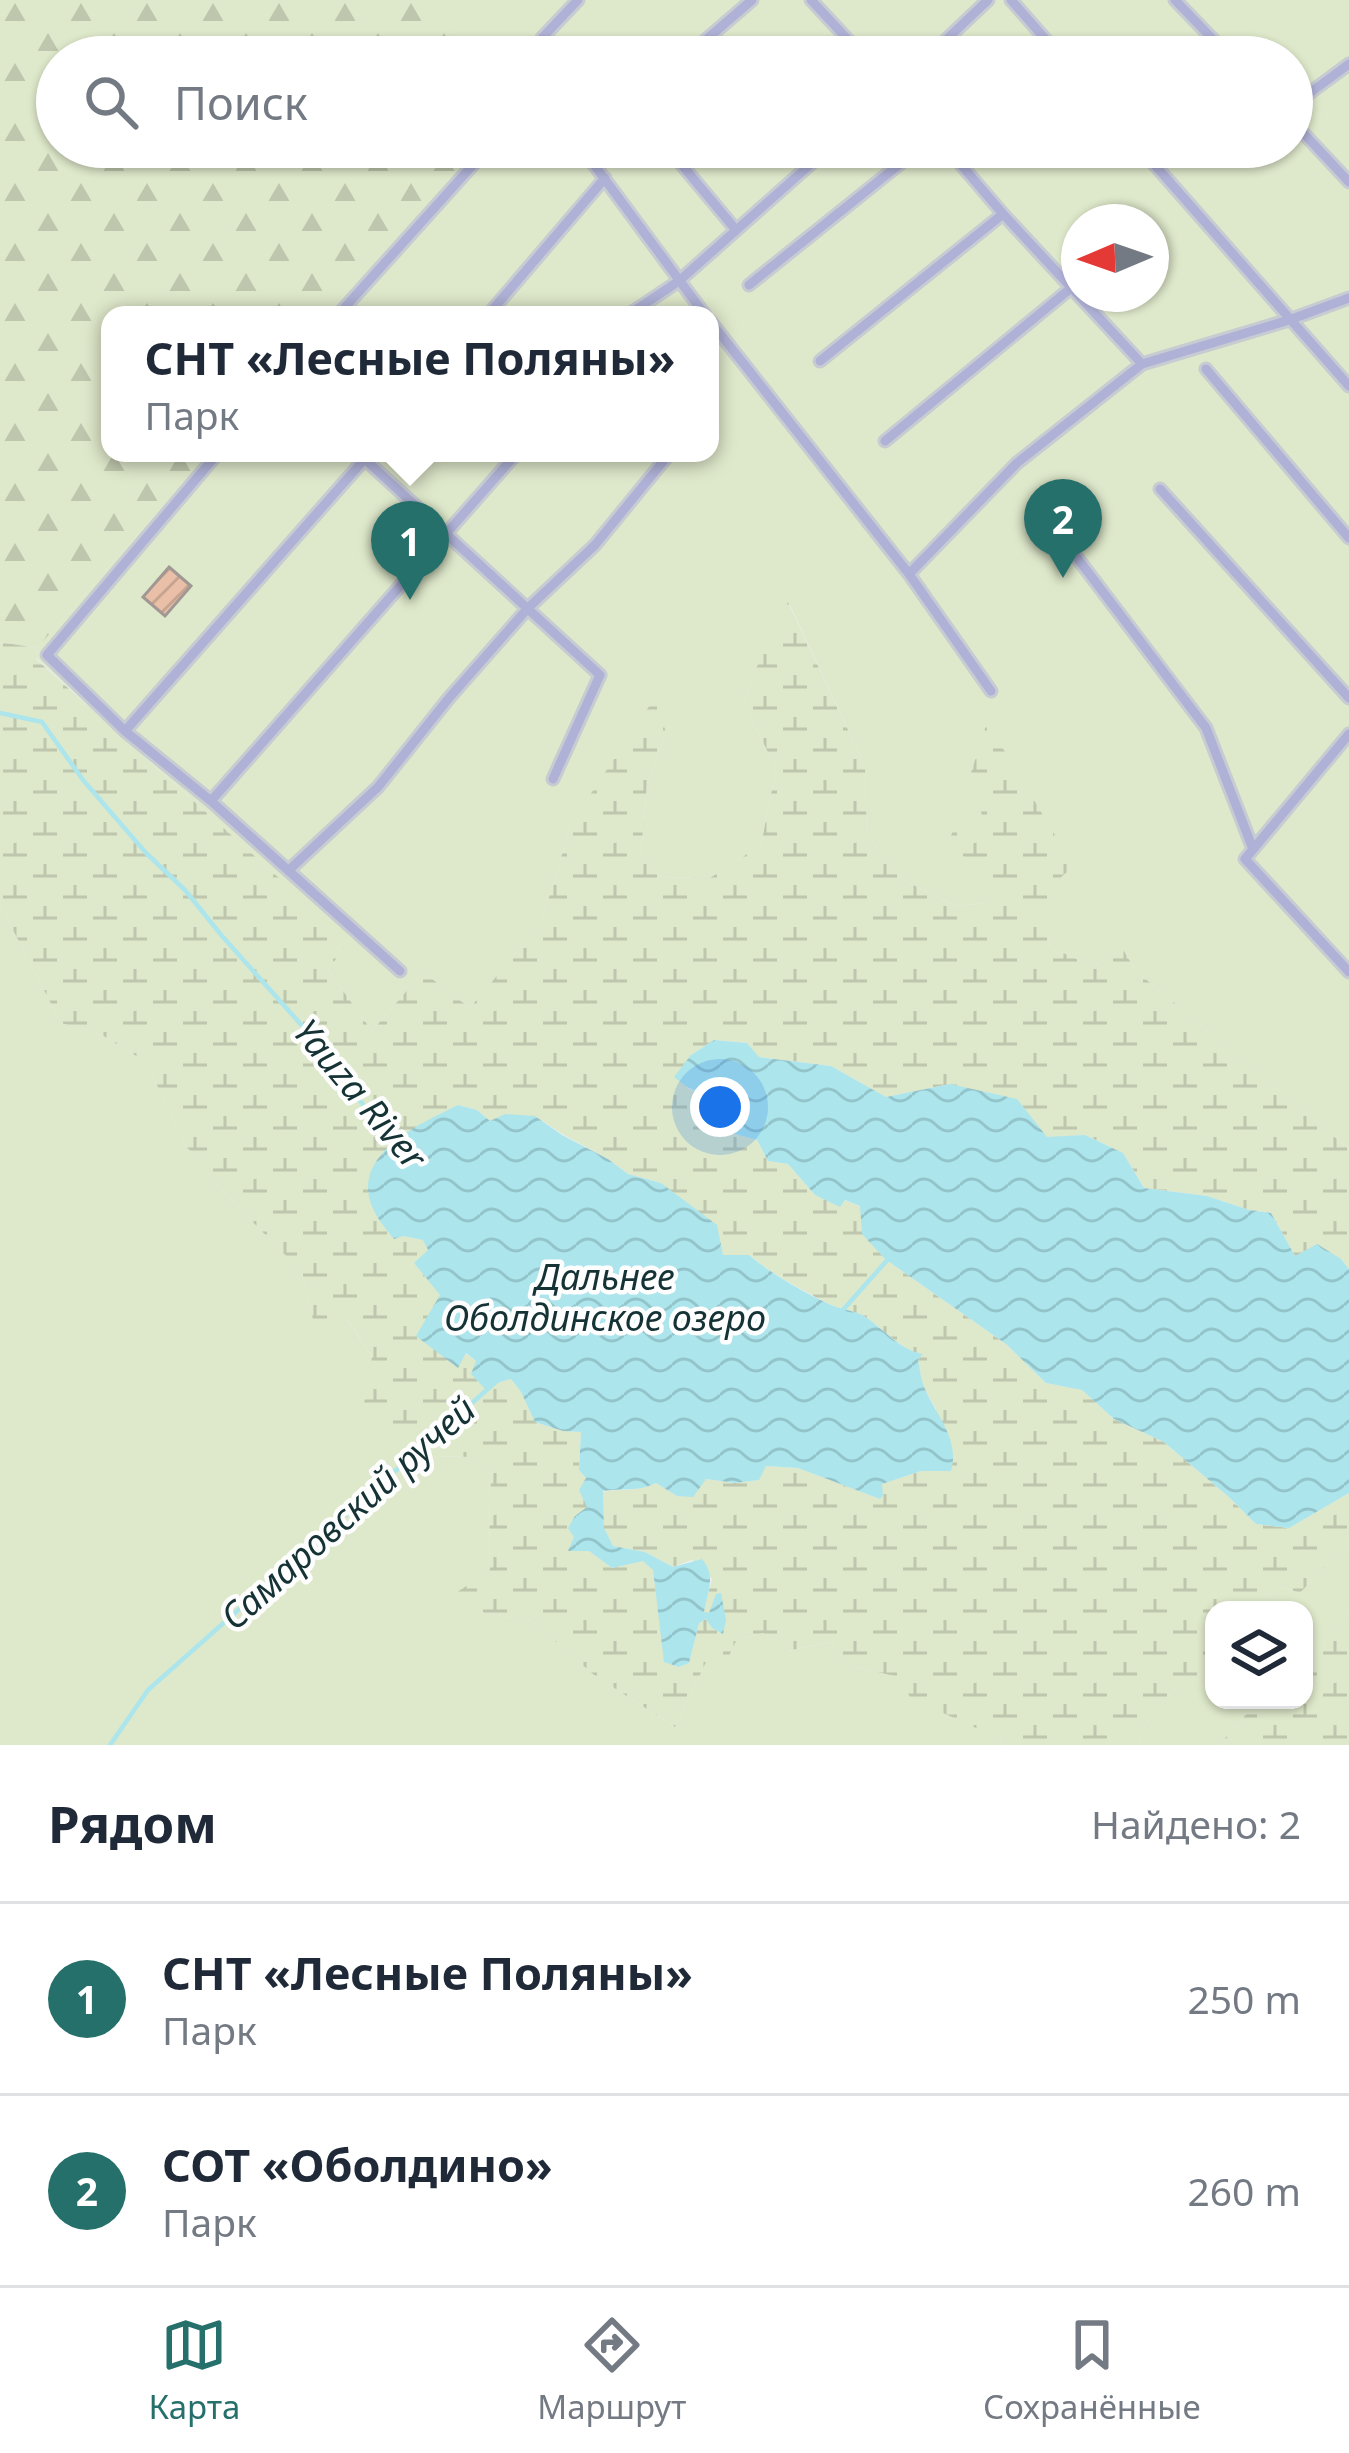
<!DOCTYPE html>
<html lang="ru">
<meta charset="utf-8">
<style>
body{margin:0;font-family:"Noto Sans",sans-serif;background:#f6f6f7;color:#1f2937}
.controls{position:absolute;right:36px;bottom:36px;display:grid;overflow:hidden;border-radius:24px;box-shadow:0 3px 9px #0004}
.controls button{width:108px;height:108px;display:grid;place-items:center;padding:0;border:0;border-bottom:3px solid #e0e1e3;background:#fff;color:#1f2937;font:60px sans-serif}
.compass{position:absolute;left:1061px;top:204px;width:108px;height:108px;border-radius:50%;background:#fff;box-shadow:0 3px 9px #0004;rotate:268deg}
.you{position:absolute;left:720px;top:1107px;width:42px;height:42px;margin:-30px;border:9px solid #fff;border-radius:50%;background:#1a73e8;box-shadow:0 0 0 18px #1a73e833}
.badge{display:grid;place-items:center;width:78px;height:78px;border-radius:50%;background:#26706b;color:#fff;font-size:39px;font-weight:700}
.pin{position:absolute;translate:-50% -99px;filter:drop-shadow(0 3px 6px #0008)}
.pin::after{content:'';position:absolute;top:63px;width:42px;height:36px;background:inherit;clip-path:polygon(0 0,100% 0,50% 100%)}
.popup{position:absolute;left:101px;top:306px;width:618px;height:156px;box-sizing:border-box;display:grid;place-content:center;border-radius:24px;background:#fff;filter:drop-shadow(0 3px 9px #0005);font-size:39px;white-space:nowrap;color:#747a83}
.popup b{font-size:45px;color:#1f2937}
.popup::after{content:'';position:absolute;left:50%;top:100%;margin-left:-24px;border:24px solid transparent;border-top-color:#fff}
.list{margin:0;padding:0;list-style:none}
h2{display:flex;justify-content:space-between;align-items:center;height:156px;margin:0;padding:0 48px;font-size:51px}
h2 small{font-size:39px;font-weight:400;color:#747a83}
.list li{display:grid;grid-template-columns:78px 1fr auto;gap:36px;align-items:center;box-sizing:border-box;height:192px;padding:0 48px;border-top:3px solid #e0e1e3}
.list b{display:block;font-size:45px;white-space:nowrap}
.list p{margin:0;font-size:39px;white-space:nowrap;color:#747a83}
.list em{font-size:39px;font-style:normal;color:#747a83}
.icon{flex:none;width:66px;height:66px;fill:none;stroke:currentColor;stroke-width:2;stroke-linecap:round;stroke-linejoin:round}
.map{position:relative;flex:none;width:1349px;height:1745px;overflow:hidden}
.search{position:absolute;background:#fff;box-shadow:0 3px 9px #0004;left:36px;right:36px;top:36px;height:132px;display:flex;align-items:center;gap:30px;box-sizing:border-box;padding:0 42px;border-radius:66px;color:#747a83;font-size:45px}
.sheet{height:540px;background:#fff}
nav{display:flex;justify-content:space-around;align-items:center;box-sizing:border-box;height:168px;border-top:3px solid #e0e1e3;background:#fff;font-size:33px;color:#747a83}
nav a{display:grid;justify-items:center;gap:6px}
nav .on{color:#26706b}
.map>svg:first-child{display:block}
.green{fill:#dee8ca;fill-rule:evenodd}
.forest{fill:url(#forest-firs)}
.wetland{fill:url(#wetland-marsh);fill-rule:evenodd}
.water{fill:url(#water-waves)}
.lines{fill:none;stroke-linecap:round;stroke-linejoin:round}
.stream{stroke:#ace5ec;stroke-width:4.5}
.building{fill:url(#building-hatch);stroke:#a19893;stroke-width:3}
.service-casing{stroke:#c7cbd2;stroke-width:15}
.service{stroke:#afb1d6;stroke-width:9}
.labels{text-anchor:middle;stroke-width:9;stroke-linejoin:round;paint-order:stroke}
.water-label{font-size:36px;font-style:italic;fill:#153235;stroke:#fefefe}
</style>
<div class="map">
<svg width="1349" height="1745" viewBox="0 0 1349 1745">
<defs>
<pattern id="forest-firs" width="22" height="20" patternUnits="userSpaceOnUse" patternTransform="scale(3)"><rect width="22" height="20" fill="#dee8ca"/><path d="M5 1l3.5 6h-7zM16 11l3.5 6h-7z" fill="#bec7ad"/></pattern>
<pattern id="wetland-marsh" width="20" height="14" patternUnits="userSpaceOnUse" patternTransform="scale(3)"><rect width="20" height="14" fill="#dee8ca"/><path d="M1 5h8M5 5V1M11 12h8M15 12V8" fill="none" stroke="#bec7ad"/></pattern>
<pattern id="water-waves" width="16" height="10" patternUnits="userSpaceOnUse" patternTransform="scale(3)"><rect width="16" height="10" fill="#ace5ec"/><path d="M0 5q4-4 8 0t8 0" fill="none" stroke="#93c4ca"/></pattern>
<pattern id="building-hatch" width="6" height="6" patternUnits="userSpaceOnUse" patternTransform="scale(3)"><rect width="6" height="6" fill="#e9bfa7"/><path d="M-1 1l2-2M0 6l6-6M5 7l2-2" fill="none" stroke="#c7a48f"/></pattern>
</defs>
<rect width="100%" height="100%" fill="#ecf1f9"/>
<!-- green -->
<path class="green" d="M457 0H1349V1149L1136 971 1122 948 1094 967 1050 947 1043 908 1054 881 988 723 971 773 986 827 988 903 956 906 905 881 867 835 865 766 789 603 751 679 745 705 776 769 761 845 711 878 660 877 641 853 647 784 666 733 588 800 572 822 541 923 470 1008 423 972 372 1031 328 970 348 941 36 658 37 648 210 453H710V315H333L482 147H1292V57H486L438 19ZM1079 222H1151V294H1079Z
M0 905 61 1023 102 1035 146 1062 186 1146 227 1196 302 1272 314 1324 347 1319 372 1357 426 1456 472 1457 493 1471 489 1495 490 1571 440 1605 532 1621 594 1675 675 1727 708 1658 736 1641 763 1633 788 1651 831 1642 850 1666 899 1677 941 1711 1002 1740 1004 1745H0Z
M1349 1541V1611L1324 1642 1304 1659V1610H1259L1279 1586 1300 1593Z
M1214 1665V1700H1259L1219 1745H1140L1139 1734 1171 1692Z"/>
<!-- forest -->
<path class="forest" d="M0 0H457L439 19 486 57H57V147H482L333 315H110V453H210L37 648 0 642Z"/>
<!-- wetland -->
<path class="wetland" d="M788 602 865 766 867 835 905 881 956 906 988 903 986 867 946 848 953 831 985 827 971 773 987 722 1074 867C1039 891 1044 909 1050 947L1094 967 1122 948 1136 971 1349 1149V1269L1341 1259 1295 1256 1271 1213 1249 1210 1207 1196 1144 1188 1123 1153 1085 1135 1047 1138 950 1084 886 1097 831 1066 758 1057 747 1043 714 1040 691 1055 687 1088 707 1096 728 1132 757 1140 768 1161 788 1164 815 1195 844 1200 860 1206 885 1259 1006 1344 1046 1383 1082 1390 1114 1419 1164 1442 1230 1498 1256 1524 1289 1528 1349 1493V1541L1300 1593 1279 1586 1259 1610H1214V1665L1171 1692 1139 1734 1140 1745H1004L1002 1740 941 1712 919 1714 899 1677 850 1666 831 1642 787 1651 763 1633 736 1641 728 1658H708L675 1727 594 1675 532 1621 438 1605 490 1570 489 1495 493 1471 472 1457 426 1456 362 1415 372 1357 348 1320 314 1324 302 1272 227 1196 186 1146 146 1062 102 1035 61 1023 0 905V642L37 648 36 659 349 941 328 970 372 1031 423 972 470 1008 541 923 572 822 656 696 666 733 647 784 641 853 660 877 710 878 761 845 776 769 745 705 751 679ZM458 1105 477 1110 490 1121 535 1116 562 1134 608 1159 628 1174 661 1183 723 1255H749C773 1275 803 1291 831 1305 842 1310 858 1311 867 1318 884 1330 901 1349 922 1355L918 1360 922 1384 936 1409 921 1471 881 1484 880 1499 798 1468 766 1466 758 1480 735 1483 706 1479 677 1496 656 1483C639 1492 621 1488 603 1492L604 1529 613 1546 645 1552 673 1567 692 1560 712 1579 703 1612 709 1614 716 1595 712 1628 707 1618 699 1622 689 1663 679 1667 665 1662 653 1570 644 1560 612 1568 589 1551 575 1516 588 1507 586 1478 579 1470 581 1432 563 1431 535 1422 521 1392 511 1379 494 1384 476 1361 465 1353 458 1367 440 1294 414 1263 428 1251 424 1240 403 1236 391 1143Z
M1349 1611V1745H1219L1259 1700H1304V1659L1324 1642Z"/>
<!-- water -->
<path class="water" d="M714 1040 747 1043 759 1057 831 1066 886 1097 950 1084 1017 1099 1047 1137 1085 1135 1123 1153 1144 1188 1207 1196 1249 1210 1271 1213 1295 1256 1317 1244 1341 1259 1349 1269V1493L1289 1528 1256 1524 1230 1498 1164 1442 1114 1419 1082 1390 1046 1383 1006 1344 885 1259 862 1234 860 1206 845 1200 840 1207 815 1195 788 1164 768 1161 757 1140 728 1132 707 1096 687 1087 674 1077 691 1055Z
M458 1105 477 1110 490 1121 505 1114 535 1116 562 1135 608 1159 628 1174 661 1183 717 1225 723 1255H749C773 1275 803 1292 831 1305 843 1310 858 1311 867 1318 884 1330 902 1351 923 1354L918 1360C920 1370 921 1380 925 1389 937 1416 960 1440 951 1471H921L882 1484 883 1495 880 1499 798 1468 766 1466 759 1480 735 1483 706 1479 693 1497 677 1496 656 1483C639 1492 622 1488 603 1491L604 1528 613 1546 645 1552 673 1567 702 1559C717 1577 707 1592 704 1612L709 1613 716 1594 721 1593 726 1620 723 1634 712 1628 706 1619 699 1623 689 1663 679 1667 664 1662 653 1570 643 1561 612 1568 589 1551H568L574 1537 568 1528 575 1516 587 1507 579 1490 586 1478 579 1470 581 1432 563 1431 535 1422 521 1392 511 1379 494 1384 486 1390 471 1374 476 1361 466 1353 458 1368 416 1336 440 1295 414 1263 428 1250 423 1240 403 1236 394 1239C384 1227 372 1212 369 1197 360 1149 424 1122 458 1105Z"/>
<g class="lines">
<!-- stream -->
<path class="stream" d="M0 713 42 722 83 780 146 853 185 890 222 936 305 1029 394 1145
M842 1311 890 1257
M110 1745 148 1690 498 1380"/>
</g>
<!-- building -->
<path class="building" d="M169 567 191 586 165 616 143 597Z"/>
<g class="lines">
<!-- service casing -->
<g class="service-casing">
<path id="service" d="M811 0 864 57
M1011 0 1061 57
M1175 0 1230 57
M541 57 542 38 578 0
M686 57 752 0
M928 57 988 0
M1292 106 1349 64
M1292 121 1349 182
M581 147 705 315
M667 147 736 230
M946 147 1003 214 1142 364
M1139 147 1349 386
M749 285 921 147
M338 315 489 147
M488 315 605 178
M628 315 679 281 830 147
M710 321 909 574 991 691
M820 361 1003 214
M1206 369 1349 538
M885 441 1071 288
M218 453 47 655 125 731 211 801 400 971
M358 453 600 675 553 779
M1160 489 1349 698
M1075 555 1206 728 1253 849
M909 574 1017 463 1142 364 1289 320 1349 298
M125 731 370 453
M1349 734 1245 859 1349 972
M211 801 517 453
M289 870 378 787 449 698 528 608 595 545 670 453"/>
</g>
<!-- service -->
<use href="#service" class="service"/>
</g>
<g class="labels">
<!-- water labels -->
<g class="water-label">
<text transform="translate(360 1094) rotate(50)" y="13">Yauza River</text>
<text x="605" y="1290">Дальнее<tspan x="605" dy="41">Оболдинское озеро</tspan></text>
<text transform="translate(348 1513) rotate(-42)" y="13">Самаровский ручей</text>
</g>
</g>
</svg>
<div class="controls">
<button><svg class="icon" aria-label="layers" viewBox="0 0 24 24"><path d="M12 4l9 5-9 5-9-5zM3 14l9 5 9-5"/></svg></button>
</div>
<svg class="compass" viewBox="-18 -18 36 36"><path d="M0-13l5 13h-10z" fill="#e53935"/><path d="M0 13l5-13h-10z" fill="#747a83"/></svg>
<div class="you"></div>
<div class="pin badge" style="left:410px;top:600px">1</div>
<div class="popup"><b>СНТ «Лесные Поляны»</b>Парк</div>
<div class="pin badge" style="left:1063px;top:578px">2</div>
<div class="search"><svg class="icon" aria-label="search" viewBox="0 0 24 24"><circle cx="10" cy="10" r="6"/><path d="M15 15l6 6"/></svg>Поиск</div>
</div>
<section class="sheet">
<h2>Рядом<small>Найдено: 2</small></h2>
<ul class="list">
<li><span class="badge">1</span><div><b>СНТ «Лесные Поляны»</b><p>Парк</p></div><em>250 m</em></li>
<li><span class="badge">2</span><div><b>СОТ «Оболдино»</b><p>Парк</p></div><em>260 m</em></li>
</ul>
</section>
<nav>
<a class="on"><svg class="icon" aria-label="map" viewBox="0 0 24 24"><path d="M3 6l6-2 6 2 6-2v14l-6 2-6-2-6 2zM9 4v14M15 6v14"/></svg>Карта</a>
<a><svg class="icon" aria-label="directions" viewBox="0 0 24 24"><path d="M12 3l9 9-9 9-9-9zM9 14v-3h6M13 9l2 2-2 2"/></svg>Маршрут</a>
<a><svg class="icon" aria-label="saved" viewBox="0 0 24 24"><path d="M7 4h10v16l-5-4-5 4z"/></svg>Сохранённые</a>
</nav>
